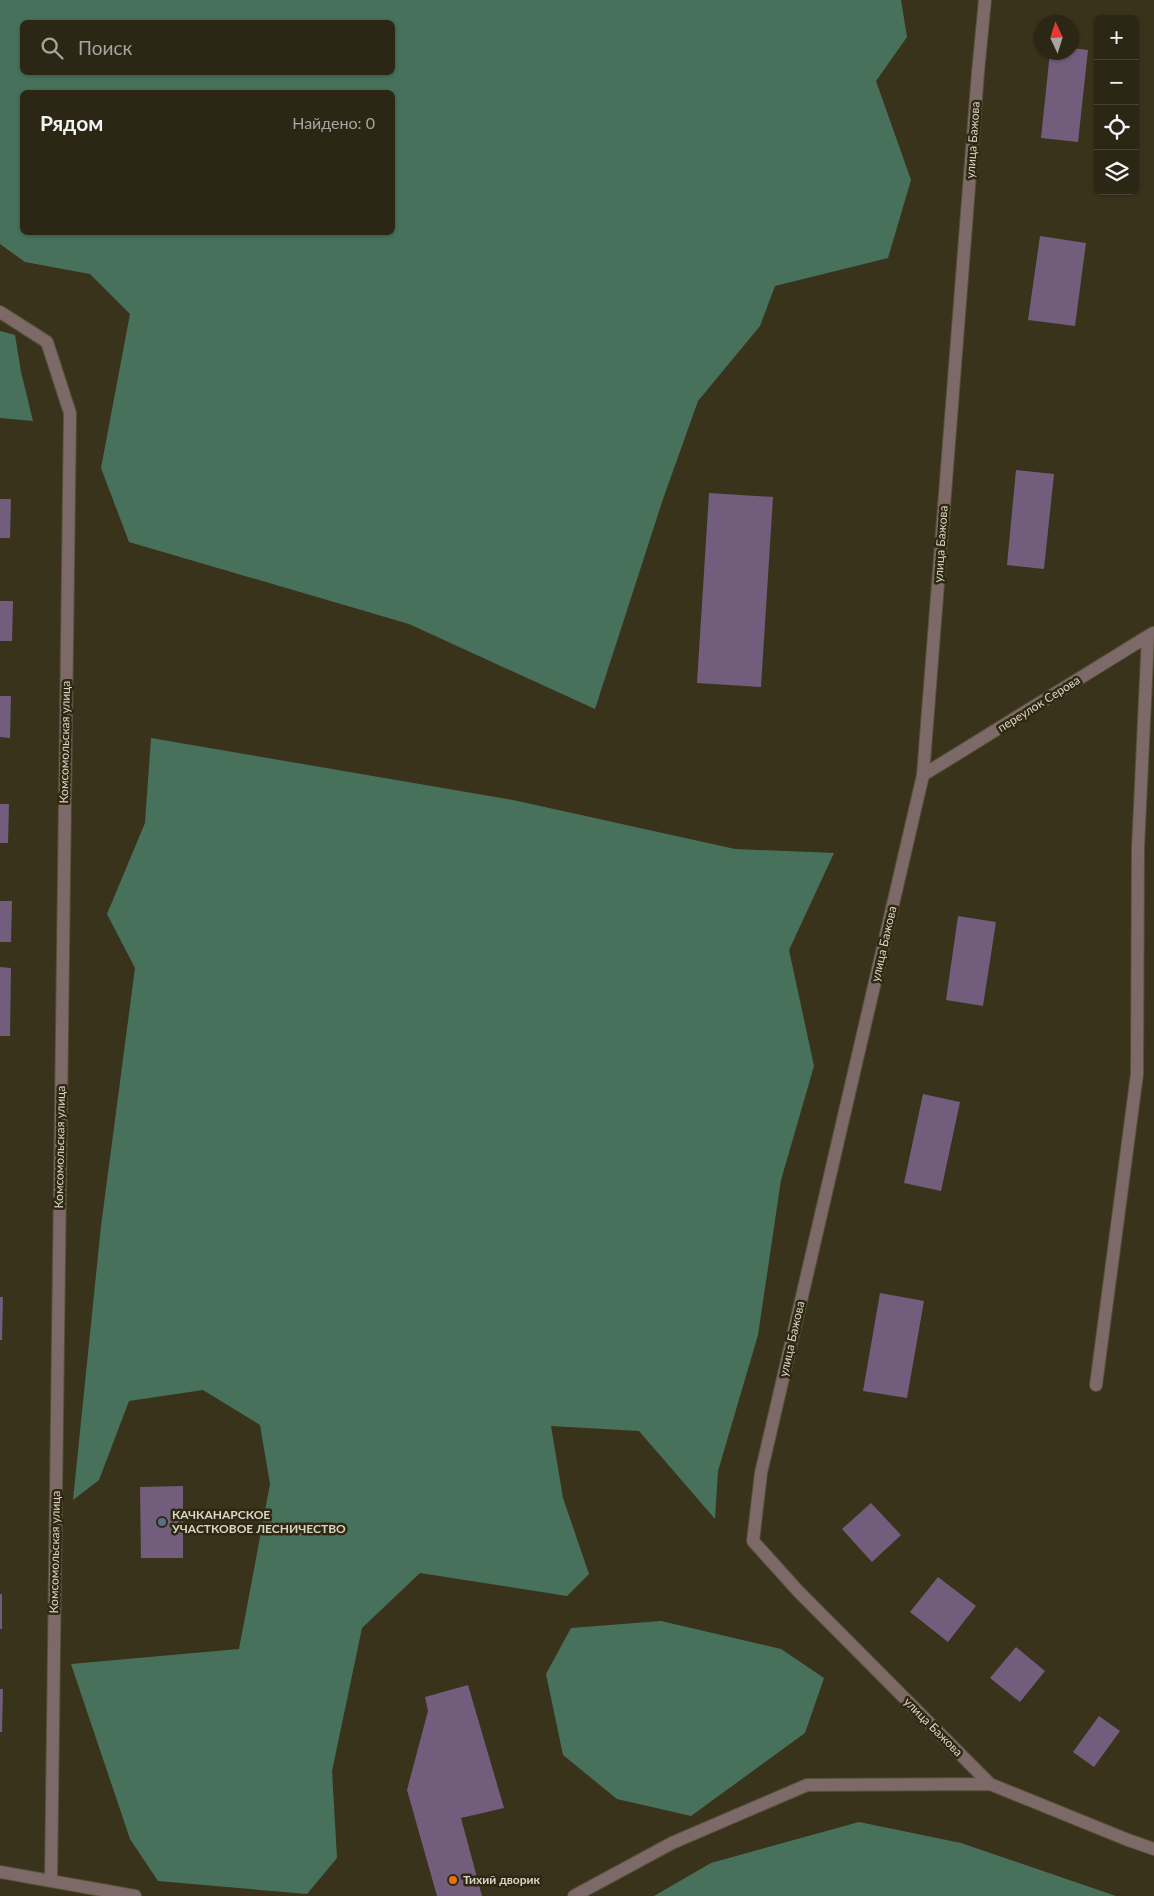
<!DOCTYPE html>
<html lang="ru">
<meta charset="utf-8">
<style>
body{margin:0;font-family:Lato,sans-serif;background:#383222;color:#f1f3f6}
.controls{position:absolute;right:15px;top:15px;display:grid;overflow:hidden;border-radius:8px;box-shadow:0 1px 4px #0004}
.controls button{width:45px;height:45px;display:grid;place-items:center;padding:0;border:0;border-bottom:1px solid #484334;background:#2c2615;color:#f1f3f6;font:25px sans-serif}
.compass{position:absolute;left:1034px;top:15px;width:45px;height:45px;border-radius:50%;background:#2c2615;box-shadow:0 1px 4px #0004;rotate:356deg}
.list{margin:0;padding:0;list-style:none}
h2{display:flex;justify-content:space-between;align-items:center;height:65px;margin:0;padding:0 20px;font-size:21px}
h2 small{font-size:16px;font-weight:400;color:#a6a5a0}
.icon{flex:none;width:28px;height:28px;fill:none;stroke:currentColor;stroke-width:2;stroke-linecap:round;stroke-linejoin:round}
.map{position:relative;flex:none;width:1154px;height:1896px;overflow:hidden}
.search{position:absolute;background:#2c2615;box-shadow:0 1px 4px #0004;left:20px;top:20px;width:375px;height:55px;display:flex;align-items:center;gap:12px;box-sizing:border-box;padding:0 18px;border-radius:8px;color:#a6a5a0;font-size:19px}
.panel{position:absolute;background:#2c2615;box-shadow:0 1px 4px #0004;left:20px;top:90px;width:375px;height:145px;border-radius:8px}
.map>svg:first-child{display:block}
.forest{fill:#48715c;fill-rule:evenodd}
.building{fill:#735d7d}
.lines{fill:none;stroke-linecap:round;stroke-linejoin:round}
.minor-casing{stroke:#56503b;stroke-width:14}
.minor{stroke:#7d6967;stroke-width:12}
.service-dot{fill:#5c6f8a;stroke:#2f2912;stroke-width:2}
.food-dot{fill:#e8710a;stroke:#2f2912;stroke-width:2}
.labels{text-anchor:middle;stroke-width:5;stroke-linejoin:round;paint-order:stroke}
.street-label{font-size:12px;fill:#d8d4c6;stroke:#2f2912}
.poi-label{font-size:12px;font-weight:bold;fill:#d8d4c6;stroke:#2f2912;text-anchor:start}
</style>
<div class="map">
<svg width="1154" height="1896" viewBox="0 0 1154 1896">
<rect width="100%" height="100%" fill="#3a331c"/>
<!-- forest -->
<path class="forest" d="M0 0H901L907 37 876 81 911 180 888 258 775 286 760 326 698 401 663 499 595 709 409 624 129 542 101 468 130 314 90 274 25 262 0 244ZM392 22V72H22V22ZM22 92H392V232H22Z
M0 331 15 335 21 372 33 421 0 418Z
M151 738 513 800 735 849 834 853 789 950 814 1066 781 1180 758 1335 718 1471 715 1519 639 1431 551 1426 563 1498 589 1574 567 1596 420 1573 362 1628 332 1771 337 1858 307 1894 158 1881 130 1839 71 1664 239 1649 270 1484 260 1425 203 1390 129 1401 99 1480 73 1500 101 1226 135 968 107 914 145 823Z
M661 1621 781 1649 824 1678 805 1733 691 1816 617 1799 563 1755 546 1674 571 1628Z
M859 1822 961 1843 1116 1896H654L711 1863Z"/>
<!-- building -->
<path class="building" d="M1072 48 1088 50 1078 142 1041 138 1050 52H1072Z
M1040 236 1086 243 1075 326 1028 320Z
M1016 470 1054 474 1044 569 1007 565Z
M709 493 773 497 761 687 697 683Z
M0 499H11L10 538H0Z
M0 601H13L12 641H0Z
M0 696H11L10 738 0 737Z
M0 804H9L8 843H0Z
M0 901H12L11 942H0Z
M958 916 996 922 983 1006 946 1000Z
M0 967 11 968 10 1036H0Z
M923 1094 960 1102 941 1191 904 1183Z
M880 1293 924 1301 907 1398 863 1391Z
M0 1297H3L2 1340H0Z
M183 1486V1558H141L140 1487Z
M871 1503 901 1535 872 1562 842 1529Z
M938 1577 976 1606 948 1642 910 1612Z
M0 1594H2V1629H0Z
M1016 1647 1045 1671 1020 1702 990 1678Z
M468 1685 504 1808 461 1818 482 1896H437L407 1790 428 1711 425 1697Z
M0 1689H3L2 1732H0Z
M1099 1716 1120 1731 1094 1767 1073 1752Z"/>
<g class="lines">
<!-- minor casing -->
<g class="minor-casing">
<path id="minor" d="M985 0 978 72 923 775 761 1473 753 1541 798 1591 990 1784
M0 312 47 342 70 413 51 1880
M923 775 1153 633
M1096 1385 1137 1074 1138 848 1148 636
M0 1872 135 1896
M574 1896 672 1843 807 1785 990 1784 1128 1840 1154 1849"/>
</g>
<!-- minor -->
<use href="#minor" class="minor"/>
</g>
<!-- markers -->
<circle class="service-dot" cx="162" cy="1522" r="5"/>
<circle class="food-dot" cx="453" cy="1880" r="5"/>
<g class="labels">
<!-- street labels -->
<g class="street-label">
<text transform="translate(973 140) rotate(-86)" y="4">улица Бажова</text>
<text transform="translate(941 544) rotate(-86)" y="4">улица Бажова</text>
<text transform="translate(1039 704) rotate(-32)" y="4">переулок Серова</text>
<text transform="translate(65 742) rotate(-89)" y="4">Комсомольская улица</text>
<text transform="translate(884 944) rotate(-77)" y="4">улица Бажова</text>
<text transform="translate(60 1147) rotate(-89)" y="4">Комсомольская улица</text>
<text transform="translate(792 1339) rotate(-77)" y="4">улица Бажова</text>
<text transform="translate(55 1552) rotate(-89)" y="4">Комсомольская улица</text>
<text transform="translate(933 1727) rotate(45)" y="4">улица Бажова</text>
</g>
<!-- poi labels -->
<g class="poi-label">
<text x="172" y="1519">КАЧКАНАРСКОЕ<tspan x="172" dy="14">УЧАСТКОВОЕ ЛЕСНИЧЕСТВО</tspan></text>
<text x="463" y="1884">Тихий дворик</text>
</g>
</g>
</svg>
<div class="controls">
<button>+</button>
<button>−</button>
<button><svg class="icon" aria-label="locate" viewBox="0 0 24 24"><circle cx="12" cy="12" r="6"/><path d="M12 2v4M12 18v4M2 12h4M18 12h4"/></svg></button>
<button><svg class="icon" aria-label="layers" viewBox="0 0 24 24"><path d="M12 4l9 5-9 5-9-5zM3 14l9 5 9-5"/></svg></button>
</div>
<svg class="compass" viewBox="-18 -18 36 36"><path d="M0-13l5 13h-10z" fill="#e53935"/><path d="M0 13l5-13h-10z" fill="#a6a5a0"/></svg>
<div class="search"><svg class="icon" aria-label="search" viewBox="0 0 24 24"><circle cx="10" cy="10" r="6"/><path d="M15 15l6 6"/></svg>Поиск</div>
<section class="panel">
<h2>Рядом<small>Найдено: 0</small></h2>
<ul class="list">
</ul>
</section>
</div>
